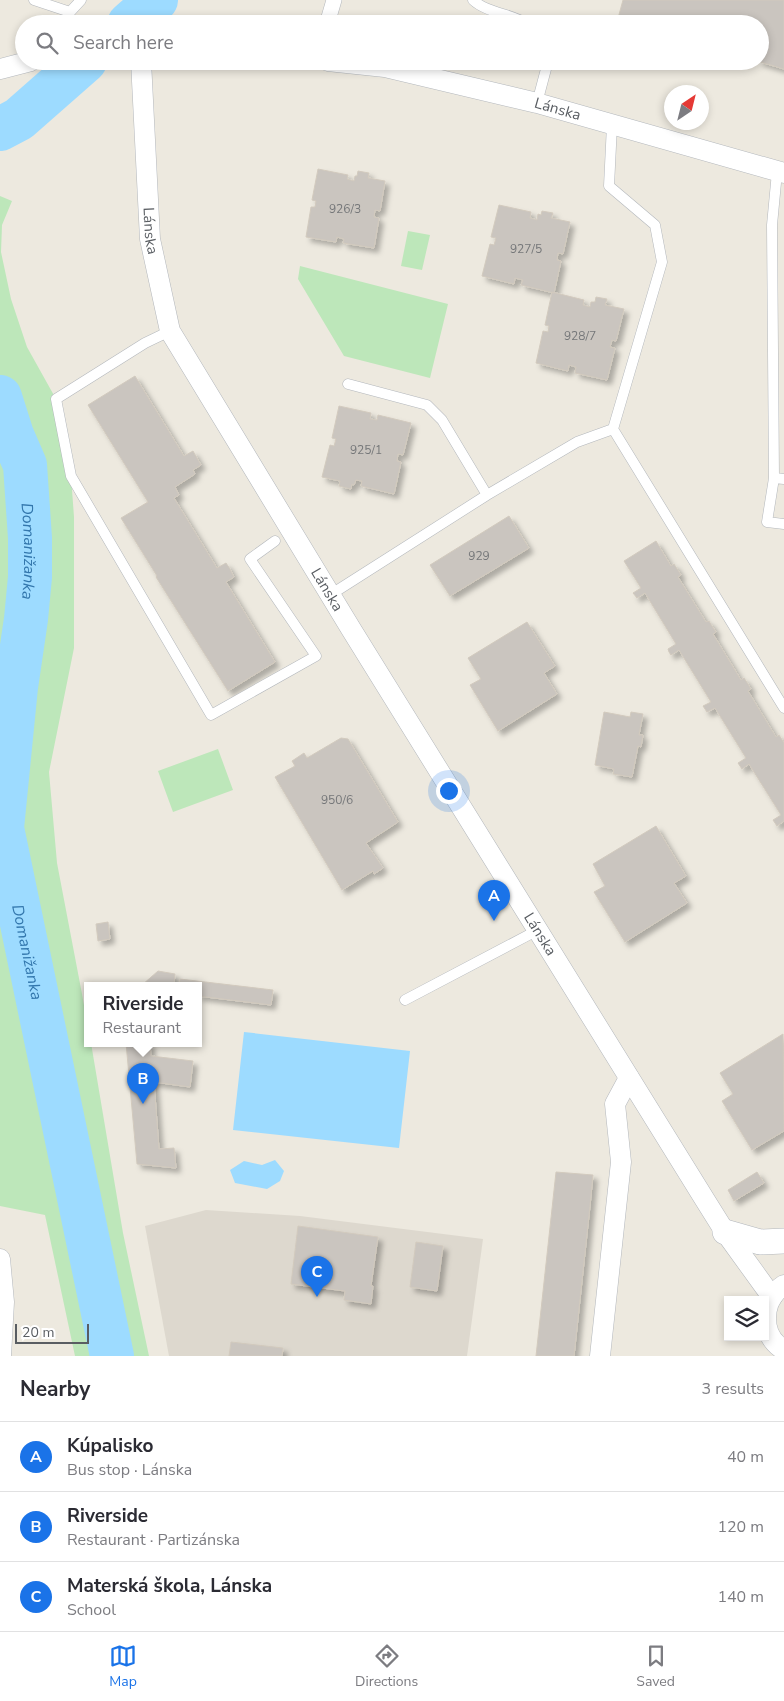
<!DOCTYPE html>
<meta charset="utf-8">
<style>
body{margin:0;font-family:"Nunito Sans",sans-serif;background:#f7f7f7;color:#2b2b33}
.controls{position:absolute;right:15px;bottom:15px;display:grid;overflow:hidden;border-radius:0px;box-shadow:0 2px 8px #0003}
.controls button{width:45px;height:45px;display:grid;place-items:center;padding:0;border:0;border-bottom:1px solid #e1e1e2;background:#fff;color:#2b2b33;font:25px sans-serif}
.compass{position:absolute;left:664px;top:85px;width:45px;height:45px;border-radius:50%;background:#fff;box-shadow:0 2px 8px #0003;rotate:35deg}
.scale{position:absolute;left:15px;bottom:12px;width:74px;box-sizing:border-box;padding-left:5px;border:2px solid #595d62;border-top:0;font-size:14px;line-height:18px;white-space:nowrap;color:#595d62;-webkit-text-stroke:4px #fff;paint-order:stroke}
.you{position:absolute;left:448px;top:790px;width:18px;height:18px;margin:-12px;border:4px solid #fff;border-radius:50%;background:#1a73e8;box-shadow:0 0 0 8px #1a73e833}
.badge{display:grid;place-items:center;width:32px;height:32px;border-radius:50%;background:#1a73e8;color:#fff;font-size:16px;font-weight:700}
.pin{position:absolute;translate:-50% -41px;filter:drop-shadow(0 1px 2px #0008)}
.pin::after{content:'';position:absolute;top:26px;width:18px;height:15px;background:inherit;clip-path:polygon(0 0,100% 0,50% 100%)}
.popup{position:absolute;left:84px;top:982px;width:118px;height:65px;box-sizing:border-box;display:grid;place-content:center;border-radius:0px;background:#fff;filter:drop-shadow(0 1px 4px #0005);font-size:16px;white-space:nowrap;color:#7c7c81}
.popup b{font-size:19px;color:#2b2b33}
.popup::after{content:'';position:absolute;left:50%;top:100%;margin-left:-10px;border:10px solid transparent;border-top-color:#fff}
.list{margin:0;padding:0;list-style:none}
h2{display:flex;justify-content:space-between;align-items:center;height:65px;margin:0;padding:0 20px;font-size:21px}
h2 small{font-size:16px;font-weight:400;color:#7c7c81}
.list li{display:grid;grid-template-columns:32px 1fr auto;gap:15px;align-items:center;box-sizing:border-box;height:70px;padding:0 20px;border-top:1px solid #e1e1e2}
.list b{display:block;font-size:19px;white-space:nowrap}
.list p{margin:0;font-size:16px;white-space:nowrap;color:#7c7c81}
.list em{font-size:16px;font-style:normal;color:#7c7c81}
.icon{flex:none;width:28px;height:28px;fill:none;stroke:currentColor;stroke-width:2;stroke-linecap:round;stroke-linejoin:round}
.map{position:relative;flex:none;width:784px;height:1356px;overflow:hidden}
.search{position:absolute;background:#fff;box-shadow:0 2px 8px #0003;left:15px;right:15px;top:15px;height:55px;display:flex;align-items:center;gap:12px;box-sizing:border-box;padding:0 18px;border-radius:28px;color:#7c7c81;font-size:19px}
.sheet{height:275px;background:#fff}
nav{display:flex;justify-content:space-around;align-items:center;box-sizing:border-box;height:70px;border-top:1px solid #e1e1e2;background:#fff;font-size:14px;color:#7c7c81}
nav a{display:grid;justify-items:center;gap:2px}
nav .on{color:#1a73e8}
.map>svg:first-child{display:block}
.education{fill:#ddd8ce}
.green{fill:#bde7ba}
.water{fill:#9ddbff}
.lines{fill:none;stroke-linecap:round;stroke-linejoin:round}
.river{stroke:#9ddbff;stroke-width:44}
.building{fill:#cac5bf;stroke:#d2cabe;filter:url(#shadow)}
.service-casing{stroke:#b3b7bc;stroke-width:11}
.pedestrian-casing{stroke:#b3b7bc;stroke-width:16}
.minor-casing{stroke:#b3b7bc;stroke-width:21}
.tertiary-casing{stroke:#b3b7bc;stroke-width:26}
.service{stroke:#fff;stroke-width:10}
.pedestrian{stroke:#fff;stroke-width:15}
.minor{stroke:#fff;stroke-width:20}
.tertiary{stroke:#fff;stroke-width:25}
.labels{text-anchor:middle;stroke-width:4;stroke-linejoin:round;paint-order:stroke}
.number-label{font-size:12px;fill:#757779}
.street-label{font-size:15px;fill:#595d62;stroke:#fff}
.water-label{font-size:16px;font-style:italic;fill:#3377ad;stroke:#fff}
</style>
<div class="map">
<svg width="784" height="1356" viewBox="0 0 784 1356">
<defs>
<filter id="shadow"><feDropShadow dx="4.5" dy="4.5" stdDeviation="2.5" flood-color="#0004"/></filter>
</defs>
<rect width="100%" height="100%" fill="#ede9df"/>
<!-- education -->
<path class="education" d="M206 1210 300 1216 483 1239 467 1356H169L145 1226Z"/>
<!-- green -->
<path class="green" d="M0 196 12 201 2 225 1 252 11 299 27 347 56 399 71 476 74 517V648L49 772 57 863 82 994 88 1028V1043H91L123 1233 149 1356H75L45 1215 0 1206Z
M408 231 430 235 422 270 401 266Z
M300 266 448 304 430 378 344 356 298 279Z
M218 749 233 790 173 812 158 771Z"/>
<!-- water -->
<path class="water" d="M244 1032 410 1051 399 1148 233 1130Z
M275 1160 284 1171 280 1181 267 1189 235 1183 230 1170 244 1161 262 1165Z"/>
<g class="lines">
<!-- river -->
<g class="river">
<path d="M129 24 156 0"/>
<path d="M0 129 19 119 85 61"/>
<path id="s1" d="M0 397 12 435 25 465 30 538V577L26 619 16 687 2 828 112 1356"/>
</g>
</g>
<!-- building -->
<path class="building" d="M623 0H784V69L757 61H760V24H625L617 22Z
M318 169 348 175 347 179 354 181 355 176H357L358 171 369 173 368 178 385 181 380 211 375 210 374 217 379 218 374 248 343 243 344 239 337 237 336 242 306 237 311 207H315L316 201 312 200Z
M499 205 531 212 530 218 537 220 538 214 541 215 542 211 553 213 551 218 570 222 563 254 558 253 557 260 561 261 554 293 521 285 523 280 515 278 514 284 482 276 490 244 494 245 496 238 491 237Z
M552 292 584 300 583 305 590 307 591 302H595L596 297 607 299 605 305 624 309 616 341 612 340 610 347 615 348 607 380 575 373 576 367 569 365 568 371 536 363 543 331 548 332 549 326 545 325Z
M135 376 184 456 193 451 201 465 193 470 195 474 175 487 179 495 174 498 217 568 226 563 230 569 234 577 226 582 275 662 228 691 156 577 157 576 121 518 148 502 88 405Z
M339 406 371 413 370 419 377 420 378 415 411 423 403 455 398 454 397 461 401 462 394 494 361 486 362 481 356 480 354 485 352 484 351 489 339 486 340 481 322 477 330 445 334 446 336 439 332 438Z
M509 516 529 548 450 596 430 565Z
M656 541 671 566 674 564 681 575 678 577 706 622 709 621 712 626 716 632 713 634 741 680 744 678 748 684 751 689 748 691 776 737 779 735 784 743V821L777 826 773 820 781 815 749 764 742 769 738 763 746 758 715 708 707 712 703 706 711 702 679 650 671 655 669 652 668 649 676 644 645 593 637 598 633 593 641 588 624 561Z
M527 622 555 666 544 673 557 694 498 731 470 685 481 679 468 658Z
M604 712 630 717 631 712 643 714 639 735H643L641 747 638 746 632 777 613 774 614 769 595 765Z
M341 738 348 739 398 822 366 843 383 868 374 874 373 871 342 890 275 777 295 766 292 761 304 753 307 758Z
M656 826 686 876 674 883 687 903 625 942 594 892 605 886 593 864Z
M108 922 110 939 98 941 96 924Z
M158 971 175 974 174 985H142Z
M180 979 273 990 271 1005 198 996V985H179Z
M783 1034 784 1131 752 1150 722 1101 733 1094 720 1073Z
M126 1043H150L151 1056 193 1061 190 1087 154 1082 159 1149 174 1148 176 1168 137 1164Z
M556 1172 593 1175 590 1206 574 1356H536Z
M757 1172 764 1183 734 1201 728 1190Z
M298 1226 378 1237 371 1286H373L371 1304 344 1300 345 1291 291 1284Z
M416 1242 443 1246 437 1291 410 1287Z
M231 1342 283 1348 282 1356H229Z"/>
<g class="lines">
<!-- service casing -->
<g class="service-casing">
<path id="service" d="M34 0 70 12
M473 0C487 13 510 13 527 24
M64 24 70 12 81 0
M537 103 546 69V61
M612 125 609 186 655 225 662 262 613 429
M777 172 772 225 774 478 767 522 784 524
M170 331 145 343 56 399 71 476 211 715 316 656 250 559 275 541
M348 384 427 405 442 420 487 495
M774 478 784 479
M330 595 487 495 577 442 613 429 784 708
M405 1000 538 930"/>
</g>
<!-- pedestrian casing -->
<g class="pedestrian-casing">
<path id="pedestrian" d="M327 24 334 0"/>
</g>
<!-- minor casing -->
<g class="minor-casing">
<g id="minor">
<path id="s2" d="M141 61 150 239 170 331 351 629 705 1200 725 1232 772 1297"/>
<path id="s3" d="M328 61 385 67 537 103 784 173"/>
<path d="M0 69 31 61"/>
<path d="M0 1259 4 1302 1 1356"/>
<path d="M784 1285C761 1300 759 1335 784 1350"/>
<path d="M600 1356 621 1162 615 1104 629 1078"/>
</g>
</g>
<!-- tertiary casing -->
<g class="tertiary-casing">
<path id="tertiary" d="M725 1232 760 1242 784 1241"/>
</g>
<!-- service -->
<use href="#service" class="service"/>
<!-- pedestrian -->
<use href="#pedestrian" class="pedestrian"/>
<!-- minor -->
<use href="#minor" class="minor"/>
<!-- tertiary -->
<use href="#tertiary" class="tertiary"/>
</g>
<g class="labels">
<!-- number labels -->
<g class="number-label">
<text x="345" y="213">926/3</text>
<text x="526" y="253">927/5</text>
<text x="580" y="340">928/7</text>
<text x="366" y="454">925/1</text>
<text x="479" y="560">929</text>
<text x="337" y="804">950/6</text>
</g>
<!-- street labels -->
<g class="street-label">
<text dy="5" stroke="none"><textPath href="#s3" startOffset="235">Lánska</textPath></text>
<text dy="5" stroke="none"><textPath href="#s2" startOffset="170">Lánska</textPath></text>
<text dy="5" stroke="none"><textPath href="#s2" startOffset="575">Lánska</textPath></text>
<text dy="5" stroke="none"><textPath href="#s2" startOffset="980">Lánska</textPath></text>
</g>
<!-- water labels -->
<g class="water-label">
<text dy="6" stroke="none"><textPath href="#s1" startOffset="159">Domanižanka</textPath></text>
<text dy="6" stroke="none"><textPath href="#s1" startOffset="564">Domanižanka</textPath></text>
</g>
</g>
</svg>
<div class="controls">
<button><svg class="icon" aria-label="layers" viewBox="0 0 24 24"><path d="M12 4l9 5-9 5-9-5zM3 14l9 5 9-5"/></svg></button>
</div>
<svg class="compass" viewBox="-18 -18 36 36"><path d="M0-13l5 13h-10z" fill="#e53935"/><path d="M0 13l5-13h-10z" fill="#7c7c81"/></svg>
<div class="scale">20 m</div>
<div class="you"></div>
<div class="pin badge" style="left:494px;top:921px">A</div>
<div class="pin badge" style="left:143px;top:1104px">B</div>
<div class="popup"><b>Riverside</b>Restaurant</div>
<div class="pin badge" style="left:317px;top:1297px">C</div>
<div class="search"><svg class="icon" aria-label="search" viewBox="0 0 24 24"><circle cx="10" cy="10" r="6"/><path d="M15 15l6 6"/></svg>Search here</div>
</div>
<section class="sheet">
<h2>Nearby<small>3 results</small></h2>
<ul class="list">
<li><span class="badge">A</span><div><b>Kúpalisko</b><p>Bus stop · Lánska</p></div><em>40 m</em></li>
<li><span class="badge">B</span><div><b>Riverside</b><p>Restaurant · Partizánska</p></div><em>120 m</em></li>
<li><span class="badge">C</span><div><b>Materská škola, Lánska</b><p>School</p></div><em>140 m</em></li>
</ul>
</section>
<nav>
<a class="on"><svg class="icon" aria-label="map" viewBox="0 0 24 24"><path d="M3 6l6-2 6 2 6-2v14l-6 2-6-2-6 2zM9 4v14M15 6v14"/></svg>Map</a>
<a><svg class="icon" aria-label="directions" viewBox="0 0 24 24"><path d="M12 3l9 9-9 9-9-9zM9 14v-3h6M13 9l2 2-2 2"/></svg>Directions</a>
<a><svg class="icon" aria-label="saved" viewBox="0 0 24 24"><path d="M7 4h10v16l-5-4-5 4z"/></svg>Saved</a>
</nav>
